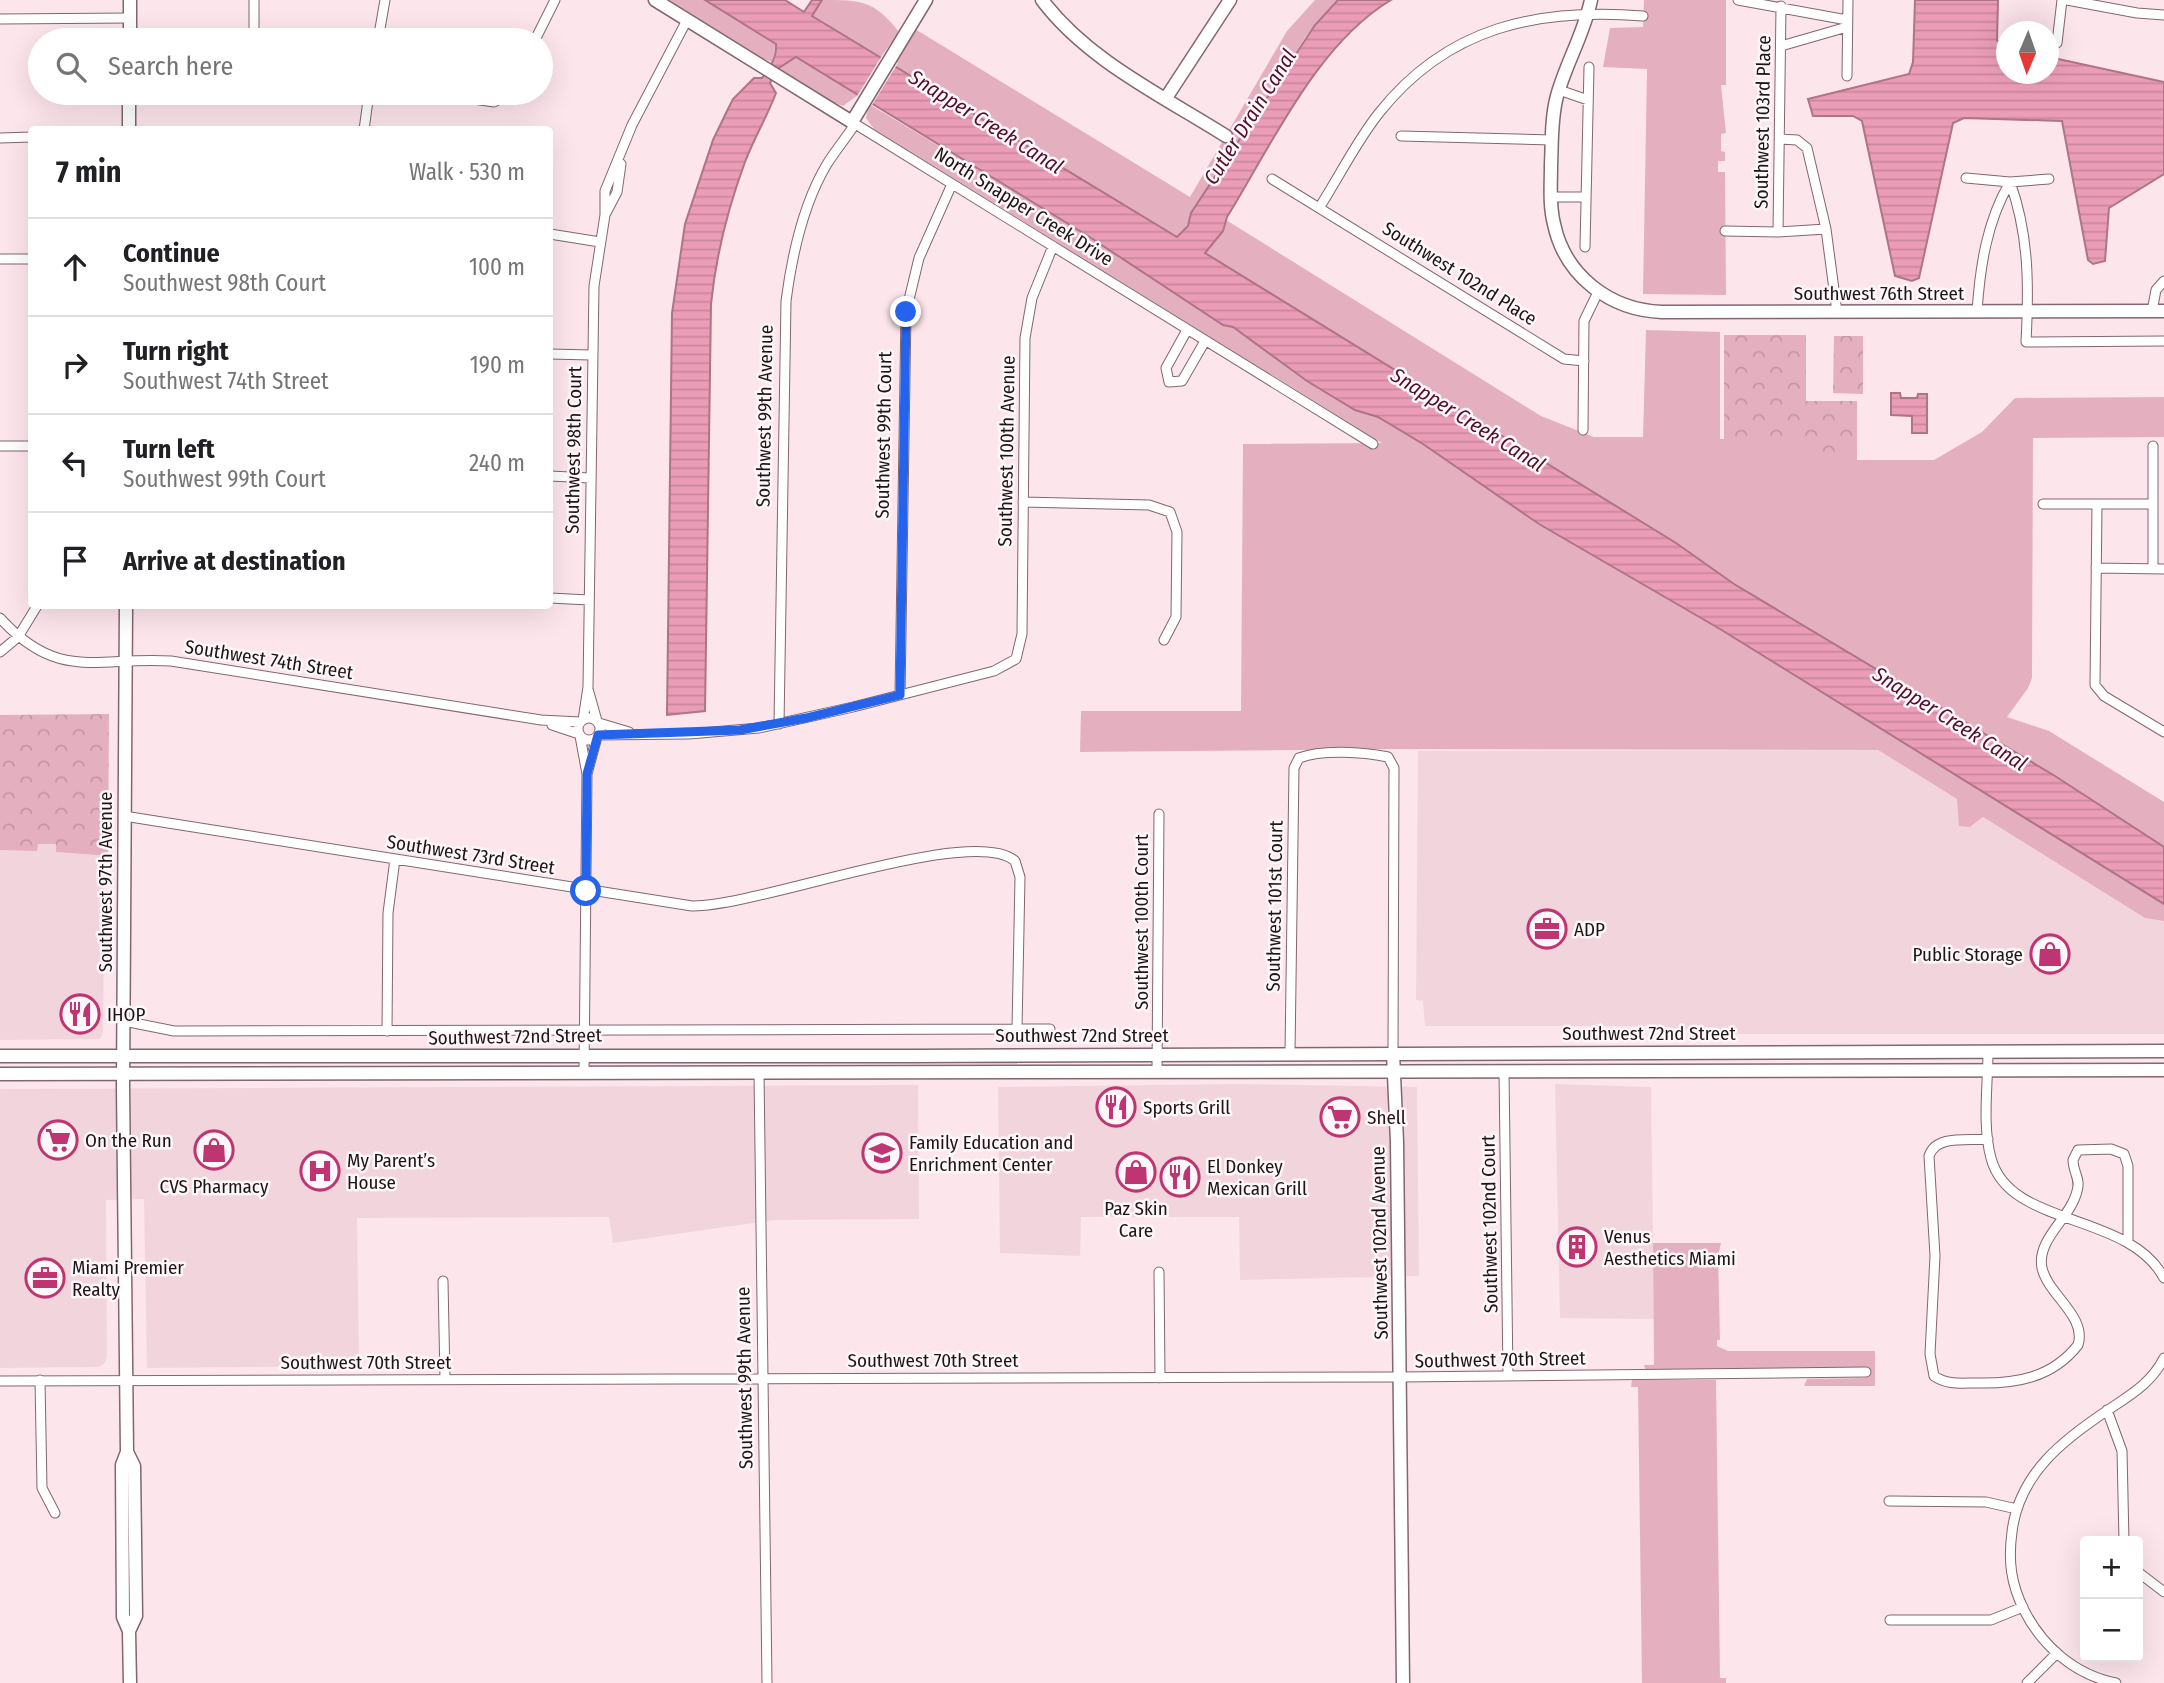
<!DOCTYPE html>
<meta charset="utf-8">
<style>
body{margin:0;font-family:"Fira Sans Condensed",sans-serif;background:#f2f2f2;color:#202124}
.controls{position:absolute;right:21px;bottom:21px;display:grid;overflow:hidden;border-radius:7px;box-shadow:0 7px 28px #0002}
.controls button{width:63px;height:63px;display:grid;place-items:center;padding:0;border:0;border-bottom:2px solid #e0e0e0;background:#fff;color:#202124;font:35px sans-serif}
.compass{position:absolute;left:1996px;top:21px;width:63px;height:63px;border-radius:50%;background:#fff;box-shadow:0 7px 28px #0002;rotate:182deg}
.stop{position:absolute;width:21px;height:21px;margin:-16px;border:5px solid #2563eb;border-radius:50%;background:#fff}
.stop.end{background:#2563eb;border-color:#fff;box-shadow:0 2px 7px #0008}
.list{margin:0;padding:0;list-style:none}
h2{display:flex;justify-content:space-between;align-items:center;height:91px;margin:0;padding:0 28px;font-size:30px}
h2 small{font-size:23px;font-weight:400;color:#757577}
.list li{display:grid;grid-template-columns:46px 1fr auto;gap:21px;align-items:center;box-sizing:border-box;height:98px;padding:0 28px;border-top:2px solid #e0e0e0}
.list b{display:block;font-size:26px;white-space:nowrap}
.list p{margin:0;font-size:23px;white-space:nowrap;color:#757577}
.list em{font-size:23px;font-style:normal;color:#757577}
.icon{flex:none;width:38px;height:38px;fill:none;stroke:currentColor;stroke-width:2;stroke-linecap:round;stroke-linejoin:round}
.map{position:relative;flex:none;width:2164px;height:1683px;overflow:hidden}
.search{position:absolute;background:#fff;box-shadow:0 7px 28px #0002;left:28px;top:28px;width:525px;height:77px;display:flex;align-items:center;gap:18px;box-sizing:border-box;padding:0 24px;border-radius:38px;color:#757577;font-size:26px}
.panel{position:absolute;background:#fff;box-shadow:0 7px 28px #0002;left:28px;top:126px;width:525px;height:483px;border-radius:7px}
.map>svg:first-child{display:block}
.built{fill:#f2d4dd}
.green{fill:#e4b0c0}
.forest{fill:url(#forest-crowns)}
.water{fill:url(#water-rules);stroke:#ae7487;stroke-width:2}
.pier{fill:#fde5ec}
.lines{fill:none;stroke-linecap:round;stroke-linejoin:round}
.minor-casing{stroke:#81676f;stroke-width:11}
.tertiary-casing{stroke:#81676f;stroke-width:15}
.secondary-casing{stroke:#81676f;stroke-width:15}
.minor{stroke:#fff;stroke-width:9}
.tertiary{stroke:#fff;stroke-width:12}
.secondary{stroke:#fff;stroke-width:12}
.route{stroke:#2563eb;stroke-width:9}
.labels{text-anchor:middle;stroke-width:5;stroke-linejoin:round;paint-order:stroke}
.street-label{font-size:19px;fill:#1f1518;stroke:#fef7f9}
.poi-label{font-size:19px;fill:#1f1518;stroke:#fef7f9;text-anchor:start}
.water-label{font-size:21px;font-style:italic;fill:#520f2d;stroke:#fef7f9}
</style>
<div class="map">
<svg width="2164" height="1683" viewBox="0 0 2164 1683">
<defs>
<pattern id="forest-crowns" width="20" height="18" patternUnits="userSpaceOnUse" patternTransform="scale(1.75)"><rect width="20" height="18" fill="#e4b0c0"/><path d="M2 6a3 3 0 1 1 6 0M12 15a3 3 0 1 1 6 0" fill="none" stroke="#c396a4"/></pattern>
<pattern id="water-rules" width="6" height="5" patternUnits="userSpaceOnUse" patternTransform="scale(1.75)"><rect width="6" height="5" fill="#eb9db7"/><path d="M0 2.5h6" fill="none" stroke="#c9869d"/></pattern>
</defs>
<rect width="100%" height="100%" fill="#fde5ec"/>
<!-- built -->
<path class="built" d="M1878 750 1957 799 1970 827 1983 817 2145 918 2164 921V1034H1715L1657 1026H1425L1423 1001 1416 1000 1418 751Z
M37 844H56V852L105 856 103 1032 100 1039 0 1040V850H37Z
M1239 1084 1417 1087 1419 1276 1240 1280 1239 1217H1081L1080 1256 1000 1253 998 1087Z
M1555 1084 1651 1087 1654 1319 1560 1318Z
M918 1085 919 1219 775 1220 613 1243 609 1217 357 1218 359 1366 147 1368 144 1199 106 1200 107 1357 104 1364 99 1367 0 1368V1089Z"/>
<!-- green -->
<path class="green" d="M668 0H705L776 44 772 62 752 54Z
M822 0C861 0 874 0 899 32L881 57 812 16Z
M1315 0H1338L1306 36 1214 182 1191 213 1188 226 1177 237 895 65 915 29 1190 197 1287 31Z
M1644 0H1726V85H1721L1726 133 1721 134V151L1725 152V161H1718V172H1725L1726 295 1643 294 1647 69 1603 67 1610 28 1643 27Z
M796 57 858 95 843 106 825 99 780 69 787 61Z
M869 104 1088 236 1219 322 1232 327 1355 410 1378 417 1423 444 1539 524 1720 629 2106 867 2164 904V921L2145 918 1983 817 1970 827 1959 826 1957 799 1878 750 1392 749 1080 752 1081 711H1241L1243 444 1382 443 874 129 866 118Z
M1226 220 1541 416 1594 437H1643L1646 330 1720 332V439H1805V460H1934L1982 432 2015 398 2164 397V437L2033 438 2032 678 2028 688 2007 717 2049 731 2164 802V847L2055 776 1734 584 1676 543 1204 253 1221 234Z
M1653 1243H1721L1718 1256 1720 1340H1717V1346L1728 1351H1875V1386H1804L1807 1379 1865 1378 1867 1375 1646 1371 1644 1365H1654Z
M1632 1380H1716L1720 1678H1726V1683H1642L1638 1387H1631Z"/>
<!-- forest -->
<path class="forest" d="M1724 335H1806V401H1857V460H1805L1804 439 1724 440Z
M1834 336H1863V394L1833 393Z
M109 714 108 856 56 852V844H38L37 851 0 850V715Z"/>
<!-- water -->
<path class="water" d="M705 0H785L804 12 812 0H822L812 16 1177 237 1188 226 1191 213 1315 25 1338 0H1391C1317 44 1271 146 1227 217L1223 231 1205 253 1676 543 1734 584 2055 776 2164 847V904L1720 629 1539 524 1423 444 1378 417 1355 410 1307 381 1233 327 1223 325 1088 236 796 57 779 68 770 83 776 93C767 117 754 138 745 162 728 208 716 255 711 304L705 711 667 715 672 313 685 224 713 140 727 111 733 99 754 78H762C770 69 777 56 776 44Z
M1915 0H1998L1997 40 2006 48 2007 74H2048L2049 57 2164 82V174L2109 208 2105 261 2093 264 2088 260 2062 121 1964 118 1953 123 1919 278 1912 281 1895 276 1862 121 1853 116H1813L1808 99 1909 74 1913 62Z
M1891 393H1900L1901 398H1917L1918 394H1927V433H1912V416L1891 415Z"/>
<!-- pier -->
<path class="pier" d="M883 54 898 63 872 105 857 96Z"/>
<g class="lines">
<!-- minor casing -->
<g class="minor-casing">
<path id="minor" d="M1738 0 1847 20
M2067 0 2137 13 2164 15
M1781 6 1778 232 1826 229 1837 312
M0 19 130 18
M254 40V0
M378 40 385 0
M535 40 555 0
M2057 43 2062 0
M1781 46 1847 27
M1847 76 1848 0
M1559 90 1588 100
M432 93 494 102 511 93
M852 122 1373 444
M364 130 369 93
M1401 136 1552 140
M0 138 32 137
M1780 139 1797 140 1807 148 1826 229
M1966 178 2010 182 2049 179
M1272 179 1564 359 1584 361
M2010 182C2029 234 2029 286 2026 342L2164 341
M1551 197H1586
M1319 208C1339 177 1356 142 1379 113 1448 26 1538 8 1643 16
M606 213 617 192 621 164
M1725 231 1778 232
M550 234 600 242
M1585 247 1589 67
M0 259H32
M2152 311 2156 290 2164 281
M1977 312C1980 266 1987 221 2010 182
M1187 330 1166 368 1169 382 1182 381 1205 341
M550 354 591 355
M1583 430 1584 321 1598 292
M0 446H32
M550 476 590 478
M1023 502 1149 505 1170 512 1177 532 1176 617 1164 640
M2043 504H2153
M2097 504 2095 685 2104 696 2164 732
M2096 568 2164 569
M2153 569V446
M550 598 589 600
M0 618C59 683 98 656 171 661L541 720 580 722
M0 652 18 637 37 606
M588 689 597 721
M900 695 906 312 919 258 952 184
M578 729a11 11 0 1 1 22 0a11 11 0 1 1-22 0Z
M583 720 588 687 594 286 605 215V191L632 125 687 20
M599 723 629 732
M779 724 786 301C792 255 803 204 827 164 835 151 846 138 855 124
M552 725 579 734
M598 735 689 734 759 728 853 707 994 671 1016 659 1022 634 1025 338 1032 298 1053 246
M580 736 587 774 584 1073
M587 774 597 737
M124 816 692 906C758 907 972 824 1015 861L1020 877 1017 1029
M124 1021 174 1031 1050 1029
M387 1031 388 913 395 859
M1988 1051C1988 1085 1982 1125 1991 1158 2009 1228 2128 1211 2164 1278
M1290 1053 1294 768 1299 758C1323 749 1363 752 1388 757L1394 768 1393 1053
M1504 1071 1508 1376
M1157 1072 1159 814
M759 1073 767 1683
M1988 1139C1969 1141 1936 1134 1929 1156L1935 1256 1930 1354 1934 1376C1947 1385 1961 1383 1976 1383 2016 1384 2052 1378 2078 1345 2087 1316 2048 1295 2042 1268 2036 1239 2071 1218 2077 1191 2081 1179 2073 1172 2073 1160L2078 1150 2111 1149 2124 1154 2128 1166V1241
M1159 1272 1160 1378
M443 1281 445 1379
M40 1380 42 1488 55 1513
M0 1381 1400 1377 1866 1372
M2107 1410 2122 1451 2124 1541
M1889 1501 1986 1502 2017 1509
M2138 1572 2164 1592
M1890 1620H1991L2023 1607
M2027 1683 2057 1653
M2116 1683C2075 1675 2042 1646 2024 1610 2011 1584 2008 1561 2012 1532 2019 1473 2064 1439 2111 1408 2132 1394 2152 1382 2164 1358"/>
</g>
<!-- tertiary casing -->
<g class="tertiary-casing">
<path id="tertiary" d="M655 0 852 122 926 0
M1042 0C1088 61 1163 96 1226 136
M1591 0C1584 34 1566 63 1557 96 1551 118 1552 143 1551 165 1551 185 1549 205 1554 224 1565 276 1610 310 1662 312L2164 311
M130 40V0
M1166 98 1230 0
M129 130V93
M126 606 123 1087 127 1452 122 1465 123 1617 129 1631 130 1683
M1393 1053 1397 1142 1403 1683
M127 1452 134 1466 136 1616 129 1631"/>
</g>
<!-- secondary casing -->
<g class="secondary-casing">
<path id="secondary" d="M0 1056H912L2164 1051
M0 1074 2164 1070"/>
</g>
<!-- minor -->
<use href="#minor" class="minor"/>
<!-- tertiary -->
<use href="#tertiary" class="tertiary"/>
<!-- secondary -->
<use href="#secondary" class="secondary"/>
</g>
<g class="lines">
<!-- route -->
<path class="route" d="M586 891 587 774 598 735 740 730 806 718 900 695 906 312"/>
</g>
<!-- icons -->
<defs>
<g id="office-ring" transform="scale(2.0125)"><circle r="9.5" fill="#fef7f9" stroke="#be3572" stroke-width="1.5"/><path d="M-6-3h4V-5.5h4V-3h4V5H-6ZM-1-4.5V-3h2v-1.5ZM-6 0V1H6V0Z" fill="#be3572"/></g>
<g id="shop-ring" transform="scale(2.0125)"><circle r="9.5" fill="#fef7f9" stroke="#be3572" stroke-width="1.5"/><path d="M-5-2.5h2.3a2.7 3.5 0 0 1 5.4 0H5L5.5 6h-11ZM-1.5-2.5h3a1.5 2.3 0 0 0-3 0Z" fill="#be3572"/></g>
<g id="restaurant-ring" transform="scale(2.0125)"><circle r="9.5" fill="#fef7f9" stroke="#be3572" stroke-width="1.5"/><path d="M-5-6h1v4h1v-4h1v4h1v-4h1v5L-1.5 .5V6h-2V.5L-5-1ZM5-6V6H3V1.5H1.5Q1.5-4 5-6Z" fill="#be3572"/></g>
<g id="supermarket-ring" transform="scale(2.0125)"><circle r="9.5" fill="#fef7f9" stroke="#be3572" stroke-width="1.5"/><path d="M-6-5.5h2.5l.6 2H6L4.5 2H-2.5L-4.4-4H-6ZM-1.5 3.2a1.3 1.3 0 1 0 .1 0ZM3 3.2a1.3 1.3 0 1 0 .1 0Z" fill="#be3572"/></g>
<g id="school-ring" transform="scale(2.0125)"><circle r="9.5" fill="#fef7f9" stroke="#be3572" stroke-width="1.5"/><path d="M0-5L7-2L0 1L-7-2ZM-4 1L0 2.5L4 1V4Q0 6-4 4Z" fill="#be3572"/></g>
<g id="hospital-ring" transform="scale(2.0125)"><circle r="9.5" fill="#fef7f9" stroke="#be3572" stroke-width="1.5"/><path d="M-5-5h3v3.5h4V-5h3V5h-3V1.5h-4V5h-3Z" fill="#be3572"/></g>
<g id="building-ring" transform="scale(2.0125)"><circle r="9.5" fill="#fef7f9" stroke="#be3572" stroke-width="1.5"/><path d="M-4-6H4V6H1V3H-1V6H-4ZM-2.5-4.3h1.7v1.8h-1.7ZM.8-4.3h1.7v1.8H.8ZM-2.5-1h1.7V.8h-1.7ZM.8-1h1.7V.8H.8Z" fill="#be3572"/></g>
</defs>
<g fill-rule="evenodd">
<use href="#office-ring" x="1547" y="929"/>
<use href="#shop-ring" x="2050" y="954"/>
<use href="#restaurant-ring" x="80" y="1014"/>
<use href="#restaurant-ring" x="1116" y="1107"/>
<use href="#supermarket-ring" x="1340" y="1117"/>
<use href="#supermarket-ring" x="58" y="1140"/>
<use href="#shop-ring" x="214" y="1150"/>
<use href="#school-ring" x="882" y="1153"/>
<use href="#hospital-ring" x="320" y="1171"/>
<use href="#shop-ring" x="1136" y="1172"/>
<use href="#restaurant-ring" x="1180" y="1177"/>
<use href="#building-ring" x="1577" y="1247"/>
<use href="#office-ring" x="45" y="1278"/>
</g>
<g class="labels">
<!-- street labels -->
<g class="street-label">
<text transform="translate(1762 122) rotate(-89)" y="7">Southwest 103rd Place</text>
<text transform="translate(1024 206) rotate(32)" y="7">North Snapper Creek Drive</text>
<text transform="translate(1460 273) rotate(32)" y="7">Southwest 102nd Place</text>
<text x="1879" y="300">Southwest 76th Street</text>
<text transform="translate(764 416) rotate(-89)" y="7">Southwest 99th Avenue</text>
<text transform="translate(883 435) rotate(-89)" y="7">Southwest 99th Court</text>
<text transform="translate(573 450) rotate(-89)" y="7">Southwest 98th Court</text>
<text transform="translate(1006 451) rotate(-89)" y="7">Southwest 100th Avenue</text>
<text transform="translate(269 659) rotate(9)" y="7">Southwest 74th Street</text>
<text transform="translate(471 854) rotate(9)" y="7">Southwest 73rd Street</text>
<text transform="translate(105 882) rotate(-90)" y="7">Southwest 97th Avenue</text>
<text transform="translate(1274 906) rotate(-89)" y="7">Southwest 101st Court</text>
<text transform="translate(1141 922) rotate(-90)" y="7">Southwest 100th Court</text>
<text x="1649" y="1040">Southwest 72nd Street</text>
<text x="1082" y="1042">Southwest 72nd Street</text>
<text transform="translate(515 1036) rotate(-1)" y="7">Southwest 72nd Street</text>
<text transform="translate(1489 1224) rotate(-91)" y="7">Southwest 102nd Court</text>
<text transform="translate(1379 1243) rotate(-91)" y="7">Southwest 102nd Avenue</text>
<text transform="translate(1500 1359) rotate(-1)" y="7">Southwest 70th Street</text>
<text x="933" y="1367">Southwest 70th Street</text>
<text x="366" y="1369">Southwest 70th Street</text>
<text transform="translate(744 1378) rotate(-91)" y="7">Southwest 99th Avenue</text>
</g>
<!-- poi labels -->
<g class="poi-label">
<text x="1574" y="936">ADP</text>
<text x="2023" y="961" text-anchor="end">Public Storage</text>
<text x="107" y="1021">IHOP</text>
<text x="1143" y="1114">Sports Grill</text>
<text x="1367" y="1124">Shell</text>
<text x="85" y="1147">On the Run</text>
<text x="909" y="1149">Family Education and<tspan x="909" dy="22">Enrichment Center</tspan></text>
<text x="347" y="1167">My Parent’s<tspan x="347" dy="22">House</tspan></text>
<text x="1207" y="1173">El Donkey<tspan x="1207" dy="22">Mexican Grill</tspan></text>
<text x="214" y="1193" text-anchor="middle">CVS Pharmacy</text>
<text x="1136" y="1215" text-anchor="middle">Paz Skin<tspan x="1136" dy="22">Care</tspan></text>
<text x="1604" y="1243">Venus<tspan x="1604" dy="22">Aesthetics Miami</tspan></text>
<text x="72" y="1274">Miami Premier<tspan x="72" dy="22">Realty</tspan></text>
</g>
<!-- water labels -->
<g class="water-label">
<text transform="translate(1250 117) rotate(-58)" y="7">Cutler Drain Canal</text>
<text transform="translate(986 122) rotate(32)" y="7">Snapper Creek Canal</text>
<text transform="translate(1468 420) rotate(32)" y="7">Snapper Creek Canal</text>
<text transform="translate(1950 719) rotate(32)" y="7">Snapper Creek Canal</text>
</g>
</g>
</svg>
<div class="controls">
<button>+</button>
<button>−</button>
</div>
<svg class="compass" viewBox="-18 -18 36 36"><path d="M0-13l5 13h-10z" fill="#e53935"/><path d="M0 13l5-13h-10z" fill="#757577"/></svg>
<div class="stop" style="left:586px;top:891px"></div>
<div class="stop end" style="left:906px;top:312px"></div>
<div class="search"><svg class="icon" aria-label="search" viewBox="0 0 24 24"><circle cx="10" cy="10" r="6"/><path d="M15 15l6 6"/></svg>Search here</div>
<section class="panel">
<h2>7 min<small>Walk · 530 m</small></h2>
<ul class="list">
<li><svg class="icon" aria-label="ahead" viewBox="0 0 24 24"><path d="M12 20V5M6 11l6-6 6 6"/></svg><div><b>Continue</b><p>Southwest 98th Court</p></div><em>100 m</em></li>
<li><svg class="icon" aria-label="right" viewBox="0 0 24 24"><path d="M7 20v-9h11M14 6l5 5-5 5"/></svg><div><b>Turn right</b><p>Southwest 74th Street</p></div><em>190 m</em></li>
<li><svg class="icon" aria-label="left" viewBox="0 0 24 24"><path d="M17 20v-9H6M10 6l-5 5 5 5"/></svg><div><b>Turn left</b><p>Southwest 99th Court</p></div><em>240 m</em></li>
<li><svg class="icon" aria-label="arrive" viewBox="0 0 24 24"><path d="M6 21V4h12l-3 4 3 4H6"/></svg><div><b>Arrive at destination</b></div></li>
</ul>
</section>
</div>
